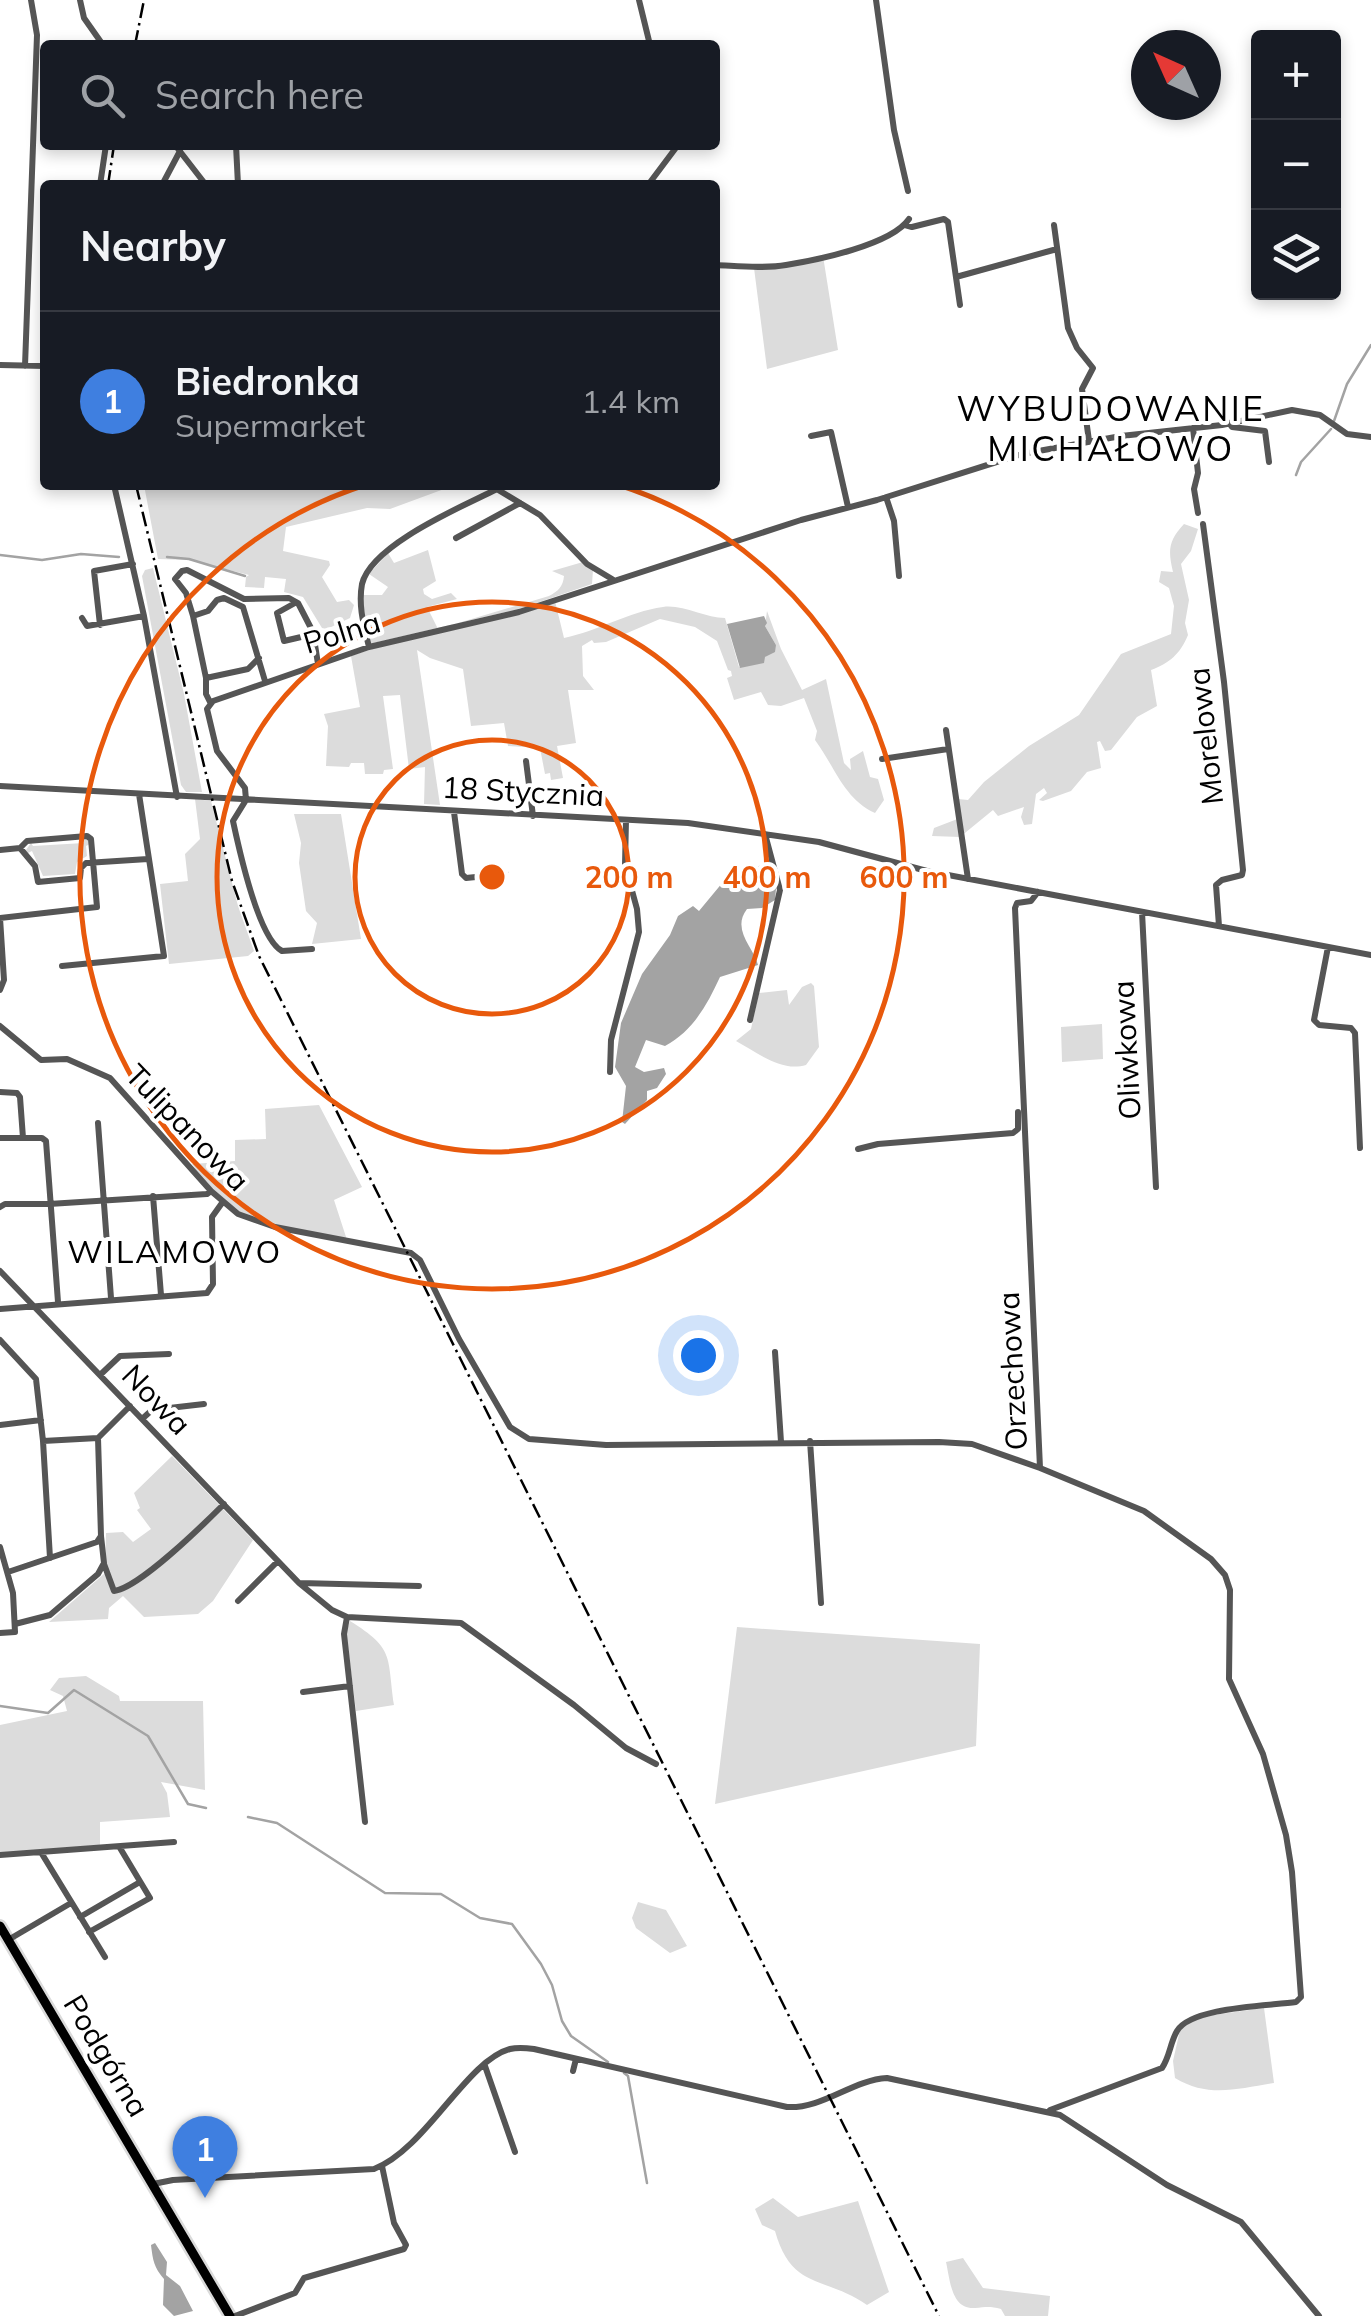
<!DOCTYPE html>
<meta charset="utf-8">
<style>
body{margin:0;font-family:Mulish,sans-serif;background:#20242c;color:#f1f3f6}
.controls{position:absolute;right:30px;top:30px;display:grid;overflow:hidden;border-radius:10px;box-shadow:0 5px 15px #0003}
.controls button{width:90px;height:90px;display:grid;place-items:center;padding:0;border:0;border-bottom:2px solid #363941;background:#171b24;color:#f1f3f6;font:50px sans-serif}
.compass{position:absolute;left:1131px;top:30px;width:90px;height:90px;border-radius:50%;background:#171b24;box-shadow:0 5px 15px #0003;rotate:315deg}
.you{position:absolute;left:698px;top:1355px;width:35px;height:35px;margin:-25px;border:8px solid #fff;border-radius:50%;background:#1a73e8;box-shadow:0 0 0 15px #1a73e833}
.badge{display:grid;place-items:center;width:65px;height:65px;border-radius:50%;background:#858687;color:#fff;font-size:32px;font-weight:700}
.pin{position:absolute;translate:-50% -82px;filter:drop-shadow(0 2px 5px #0008)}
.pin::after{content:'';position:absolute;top:52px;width:35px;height:30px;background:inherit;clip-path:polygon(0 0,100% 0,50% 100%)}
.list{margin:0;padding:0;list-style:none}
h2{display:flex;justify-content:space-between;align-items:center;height:130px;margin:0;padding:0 40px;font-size:42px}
h2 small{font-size:32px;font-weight:400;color:#9ea1a6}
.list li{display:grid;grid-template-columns:65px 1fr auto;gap:30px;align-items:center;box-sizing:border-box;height:180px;padding:0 40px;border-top:2px solid #363941}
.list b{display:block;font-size:38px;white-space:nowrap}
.list p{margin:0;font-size:32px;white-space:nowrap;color:#9ea1a6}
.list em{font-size:32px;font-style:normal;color:#9ea1a6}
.icon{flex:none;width:55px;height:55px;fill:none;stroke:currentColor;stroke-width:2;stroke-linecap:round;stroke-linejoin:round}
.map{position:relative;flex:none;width:1371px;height:2316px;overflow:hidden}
.search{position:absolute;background:#171b24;box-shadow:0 5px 15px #0003;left:40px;top:40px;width:680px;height:110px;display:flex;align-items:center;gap:25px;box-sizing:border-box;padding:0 35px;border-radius:10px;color:#9ea1a6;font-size:38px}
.panel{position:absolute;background:#171b24;box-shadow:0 5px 15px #0003;left:40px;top:180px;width:680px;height:310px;border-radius:10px}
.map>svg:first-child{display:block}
.green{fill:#dcdcdc}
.water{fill:#a3a3a3}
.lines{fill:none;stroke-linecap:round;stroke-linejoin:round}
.stream{stroke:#a3a3a3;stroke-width:2.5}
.major-casing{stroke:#dbdbdb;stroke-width:14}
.minor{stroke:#555;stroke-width:6}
.major{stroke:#000;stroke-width:9}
.rail{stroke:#000;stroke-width:2.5;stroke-dasharray:15 5 2.5 5;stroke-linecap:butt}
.ring{fill:none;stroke:#e8590c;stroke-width:5}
.labels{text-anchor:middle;stroke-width:8;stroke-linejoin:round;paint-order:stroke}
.street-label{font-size:30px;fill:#000;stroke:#fff}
.neighbourhood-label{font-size:32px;letter-spacing:2.5px;fill:#000;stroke:#fff}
.quarter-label{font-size:35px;letter-spacing:2.5px;fill:#000;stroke:#fff}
.centre{fill:#e8590c;stroke:#fff;stroke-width:5}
.ring-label{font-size:30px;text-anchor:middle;font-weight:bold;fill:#e8590c;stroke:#fff;stroke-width:8;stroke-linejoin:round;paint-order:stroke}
</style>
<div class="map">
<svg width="1371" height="2316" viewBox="0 0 1371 2316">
<rect width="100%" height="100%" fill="#fff"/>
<!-- green -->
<path class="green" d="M823 256 838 350 767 369 754 268Z
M144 485H455L390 509 367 508 286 527 283 551 329 561 330 565 322 577 337 602 349 600 354 605 350 618 327 629 322 628 303 597 284 592 286 579 265 577 264 588 245 587 246 577 249 575 189 560 158 559Z
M1184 524 1198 529 1191 551 1181 564 1189 600 1185 623 1188 635C1180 654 1170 663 1151 670L1157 706 1137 717 1111 750 1105 751 1100 741 1097 742 1101 768 1087 772 1071 791 1043 801 1039 800 1047 793 1044 788 1036 794 1032 824 1024 825 1021 817 1024 807 998 816 993 810 960 837 932 836 934 828 960 818 958 799 968 800 984 782 1029 746 1079 715 1121 654 1171 634 1174 606 1169 588 1159 582 1161 571 1173 572C1168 551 1168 541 1184 524Z
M428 550 436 581 423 589 424 594 432 599 451 593 457 599 427 607 438 629 549 596C558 591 563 587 564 576L552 571 583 562 593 570 592 584 519 609 369 644 362 612 363 595H382L388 587 369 574 388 553 394 563Z
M153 568 184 694 202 792H186L181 785 142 576 145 570Z
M555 601 564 638C598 631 628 612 663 607 682 604 705 618 725 618L739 667 765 657 776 645 765 626 767 611 781 649 802 690 826 679 844 763 851 770 850 759 863 751 870 777 878 779 884 800 875 813C844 799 835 767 815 740L817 731 804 698 781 706 768 705 761 692 734 700 727 678 732 676 731 671 728 670 717 641 695 627 660 619 606 642 594 643 592 640 582 646 583 676 594 690H568L576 743 557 746 563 778 551 780 550 773 545 774 540 748 508 746 504 723 471 726 463 669 430 658 417 650 440 805 424 804 425 767 409 769 400 695 383 696 393 769 384 770 383 774H365L364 763H351L349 767 326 766 328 726 324 714 360 707 351 656 387 644Z
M195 799 211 801 238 906 254 951 248 956 169 964 160 884 188 881 185 854 200 839Z
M294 814H341L361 939 312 944 317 923 306 911 299 863 301 843Z
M84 839H89L90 844 86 846 87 856 77 862 75 874 43 876 32 851 28 853 26 850 31 843 33 846 84 843Z
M811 983 814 986 819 1047 806 1065C781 1072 758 1053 736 1041L751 1029 759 993 787 990 789 1005 802 987Z
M1102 1024 1103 1059 1062 1062 1061 1027Z
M319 1105 362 1187 334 1200 347 1240C308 1232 253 1228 221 1201 210 1191 201 1176 192 1164L235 1161V1140L266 1139 265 1109Z
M172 1456 253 1540 213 1601 198 1614 144 1617 123 1596 109 1608 108 1619 49 1622 105 1573 106 1533 123 1532 133 1542 151 1529 137 1510 140 1508 134 1493Z
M350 1621C395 1649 387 1656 394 1705L356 1711 346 1632Z
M737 1627 980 1644 976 1746 715 1804Z
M86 1676 119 1696 120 1701H203L205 1790 161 1782 167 1793 170 1817 100 1822V1845L0 1853V1725L67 1711 63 1696 50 1690 59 1678Z
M638 1902 666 1910 687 1946 670 1953 636 1928 632 1918Z
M1264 2008 1274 2083C1237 2089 1208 2098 1175 2078L1173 2061 1180 2030 1199 2017Z
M773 2198 798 2217 858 2201 889 2292 867 2305C824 2275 792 2291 775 2231L762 2225 755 2209Z
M963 2258 983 2288 1050 2296 1048 2316H1005L1001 2309C990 2306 986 2307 975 2308 951 2310 950 2279 946 2262Z"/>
<!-- water -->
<path class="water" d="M764 616 767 623 765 626 776 645 775 652 765 657 764 663 740 668 727 624Z
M770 861 776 889 775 900 762 908 747 909C731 930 754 948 758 965L720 977C707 1005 693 1031 665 1046L646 1040 635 1067 644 1072 664 1068 666 1074 657 1088 647 1091V1100L625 1124 622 1122 626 1086 615 1067 621 1023 642 974 670 935 678 916 693 906 699 911 723 882Z
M155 2243 167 2262 166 2275 180 2286 193 2311 174 2316 163 2305 164 2279C154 2267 153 2261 151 2245Z"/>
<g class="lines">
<!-- stream -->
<path class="stream" d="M1334 421 1347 384 1371 345
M1296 475 1301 462 1331 429
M0 555 42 560 81 554 119 557
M167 557 189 559 245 576
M0 1706 48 1713 74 1690 148 1736 188 1804 206 1808
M248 1817 277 1823 385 1893 441 1894 480 1918 512 1924 541 1964 552 1985 562 2021 571 2036 608 2062
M624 2073 628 2076 647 2183"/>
<!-- major casing -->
<g class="major-casing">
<path id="major" d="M0 1926 230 2316"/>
</g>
<!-- minor -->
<path class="minor" d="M80 0 84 18 103 45
M639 0 650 45
M876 0 894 130 908 191
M175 145 206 185
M236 145 238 185
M100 185 106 145
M162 185 180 151
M648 185 678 145
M905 225 912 227 944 219 948 222 960 305
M1054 225 1068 328 1077 348 1093 368 1082 389 1089 441
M715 265C738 266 763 269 786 265 817 260 891 245 909 219
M956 277 1057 249
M0 365 45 366
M25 366 37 35 31 0
M1229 423 1232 427 1265 431 1269 462
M1193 428 1198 473 1194 489 1198 513
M811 436 831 432 848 507
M114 485 144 616 177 797
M490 485 540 515 587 564 612 579
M886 497 894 521 899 576
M1203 524 1224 682 1243 870 1242 875 1222 880 1216 885 1219 926
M456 538 520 503
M295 603 277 613 284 641 314 634
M193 616 208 611 217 600 224 598 243 607 265 681
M82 618 87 626 144 616
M100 625 94 571 133 564
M369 647C364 626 358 606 362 584 371 545 461 507 495 490
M206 678 248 669 259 658
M210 702 206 694V678L193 616 186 593 175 579 182 571 187 570 244 599 289 598 298 603 313 632 318 664
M946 730 968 879
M882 759 948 749
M526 761 533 816
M0 786 688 823 819 842 927 871 1371 955
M454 812 462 874 466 878 506 874
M20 848 35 866 38 882 80 878 81 868 86 863 148 859
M0 850 20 848 27 841 87 836 91 839 97 907 0 918
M1142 912 1156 1187
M1328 947 1314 1020 1319 1025 1351 1028 1355 1033 1360 1148
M312 949 282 951C258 938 239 849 233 821L246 800 245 788 217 751 207 709 213 701 369 647 519 612 801 520 877 500 1022 454 1121 436 1222 425 1292 410 1320 415 1347 434 1371 437
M62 966 164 956C156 901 147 848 139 794
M0 990 4 980 0 918
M750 1020 780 890 765 834
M0 1026 41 1060 67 1059 110 1078 211 1191 238 1214 275 1227 411 1253 420 1260 459 1339 510 1427 529 1439 606 1445 939 1442 972 1444 1040 1468 1015 908 1017 903 1031 901 1038 892
M610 1072 611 1040 639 932 637 909 625 865 626 820
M0 1092 17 1093 20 1097 23 1138
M98 1123 111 1298
M0 1138H42L46 1141 58 1302
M858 1149 878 1144 1013 1133 1018 1129V1112
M153 1196 161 1295
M0 1207 5 1204H49L207 1194 211 1191
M0 1271 299 1583 332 1610 347 1617 461 1623 574 1705 626 1748 656 1764
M0 1309 207 1293 213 1284 212 1217 222 1203
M0 1340 36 1379 43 1441 50 1558
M775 1352 781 1442
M100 1375 120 1356 169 1354
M142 1419 152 1410 204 1404
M0 1425 41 1420
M43 1441 98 1438
M810 1441 821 1603
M1040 1468 1144 1511 1211 1559 1225 1575 1230 1590 1229 1679 1263 1754 1286 1835 1292 1872 1301 1997 1296 2002C1268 2006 1191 2007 1177 2031 1170 2043 1170 2056 1162 2068L1050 2110
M0 1547 13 1593 15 1632 0 1633
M104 1564 114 1591C139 1588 204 1524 224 1504
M8 1572 97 1542 101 1536 98 1438 130 1406
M300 1583 419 1586
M238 1601 278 1561
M347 1617 344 1634 365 1822
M15 1624 50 1615 98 1574 104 1563 101 1536
M303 1692 350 1686
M42 1854 105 1957
M0 1855 174 1842
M80 1917 140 1882
M89 1932 150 1898 120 1848
M8 1940 71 1903
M485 2066 515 2152
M573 2071 576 2059
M153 2184 173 2180 374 2169C426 2149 466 2061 510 2049 518 2047 527 2048 534 2049L787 2107C823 2109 852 2080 887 2078L1060 2115 1167 2185 1241 2222 1319 2316
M235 2316 295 2293 304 2278 404 2249 406 2245 394 2223 382 2166"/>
<!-- major -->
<use href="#major" class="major"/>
<!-- rail -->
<path class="rail" d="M135 45 144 0
M108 185 114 145
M136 485 232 881 259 956 939 2316"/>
</g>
<!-- distance rings -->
<g class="ring">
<circle cx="492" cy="877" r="137"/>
<circle cx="492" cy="877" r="275"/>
<path d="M619 485A412 412 0 1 1 365 485"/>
</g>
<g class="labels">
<!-- street labels -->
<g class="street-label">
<text transform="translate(342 633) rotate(-17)" y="10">Polna</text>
<text transform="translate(1206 736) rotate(-96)" y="10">Morelowa</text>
<text transform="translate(523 792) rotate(3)" y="10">18 Stycznia</text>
<text transform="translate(1127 1050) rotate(-93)" y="10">Oliwkowa</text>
<text transform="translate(187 1128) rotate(46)" y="10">Tulipanowa</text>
<text transform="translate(1013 1371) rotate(-93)" y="10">Orzechowa</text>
<text transform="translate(156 1400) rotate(46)" y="10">Nowa</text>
<text transform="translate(106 2056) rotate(59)" y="10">Podgórna</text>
</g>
<!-- neighbourhood labels -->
<g class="neighbourhood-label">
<text x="175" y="1263">WILAMOWO</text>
</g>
<!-- quarter labels -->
<g class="quarter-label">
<text x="1111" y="421">WYBUDOWANIE<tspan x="1111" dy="40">MICHAŁOWO</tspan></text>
</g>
</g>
<circle cx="492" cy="877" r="15" class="centre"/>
<g class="ring-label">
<text x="629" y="888">200 m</text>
<text x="767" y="888">400 m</text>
<text x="904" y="888">600 m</text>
</g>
</svg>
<div class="controls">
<button>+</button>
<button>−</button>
<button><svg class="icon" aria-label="layers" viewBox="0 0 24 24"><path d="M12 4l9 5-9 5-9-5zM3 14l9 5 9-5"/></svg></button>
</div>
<svg class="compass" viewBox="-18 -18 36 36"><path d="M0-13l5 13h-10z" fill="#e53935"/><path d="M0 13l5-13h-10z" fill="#9ea1a6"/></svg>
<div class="you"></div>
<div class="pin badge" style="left:205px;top:2198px;background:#3f7fe0">1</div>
<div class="search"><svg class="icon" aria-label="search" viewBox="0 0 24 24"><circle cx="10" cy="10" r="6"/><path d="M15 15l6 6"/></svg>Search here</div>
<section class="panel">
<h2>Nearby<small></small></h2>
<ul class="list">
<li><span class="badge" style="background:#3f7fe0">1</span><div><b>Biedronka</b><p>Supermarket</p></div><em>1.4 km</em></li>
</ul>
</section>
</div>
